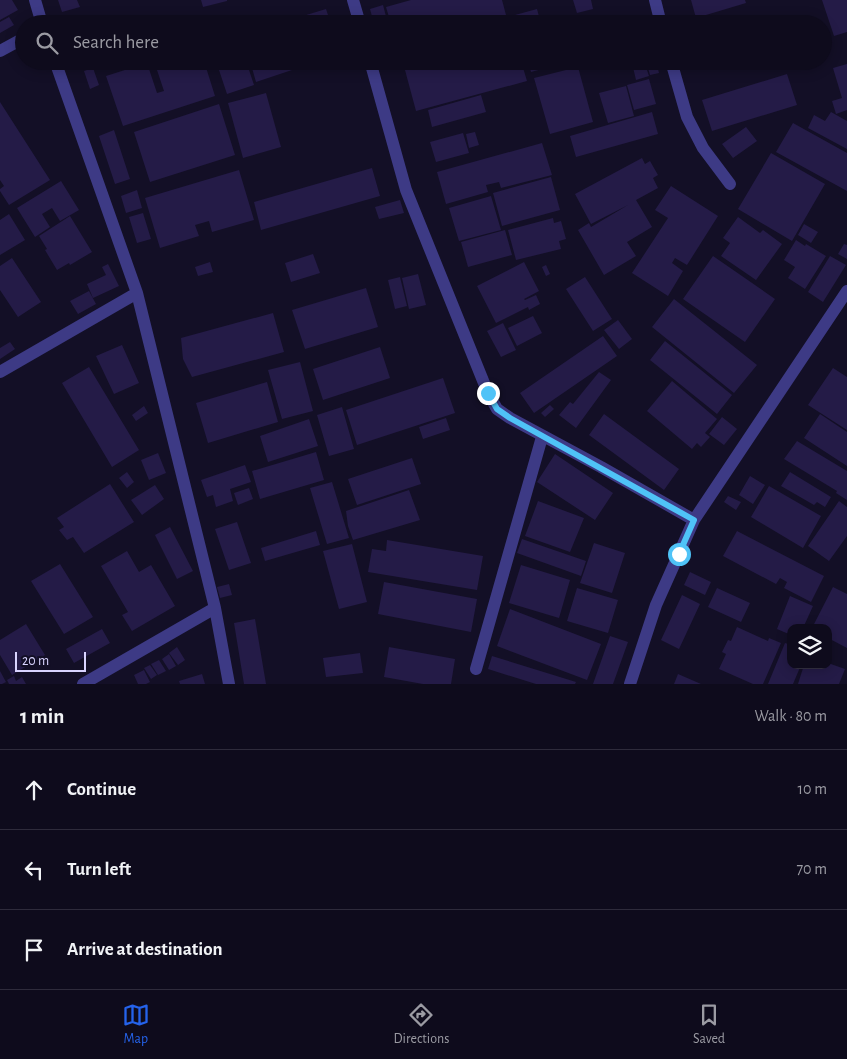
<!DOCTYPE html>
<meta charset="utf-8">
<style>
body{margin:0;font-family:"Alegreya Sans",sans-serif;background:#1c1929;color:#f1f3f6}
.controls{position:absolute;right:15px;bottom:15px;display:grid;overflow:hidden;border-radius:10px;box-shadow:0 2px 12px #0003}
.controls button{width:45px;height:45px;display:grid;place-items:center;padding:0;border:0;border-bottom:1px solid #2e2b3b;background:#0e0b1c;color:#f1f3f6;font:25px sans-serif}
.scale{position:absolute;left:15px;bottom:12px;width:71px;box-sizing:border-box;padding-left:5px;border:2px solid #d9d4ff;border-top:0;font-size:14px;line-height:18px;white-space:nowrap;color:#d9d4ff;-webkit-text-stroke:4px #130f26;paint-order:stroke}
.stop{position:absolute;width:15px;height:15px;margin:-11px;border:4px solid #4fc3f7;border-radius:50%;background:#fff}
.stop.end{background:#4fc3f7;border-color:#fff;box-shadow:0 1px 5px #0008}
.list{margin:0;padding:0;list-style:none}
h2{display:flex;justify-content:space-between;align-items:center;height:65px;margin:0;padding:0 20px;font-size:21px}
h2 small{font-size:16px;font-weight:400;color:#9b9ba3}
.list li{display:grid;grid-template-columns:32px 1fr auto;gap:15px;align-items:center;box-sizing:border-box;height:80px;padding:0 20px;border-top:1px solid #2e2b3b}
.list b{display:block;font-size:19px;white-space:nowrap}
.list em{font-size:16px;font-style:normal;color:#9b9ba3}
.icon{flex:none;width:28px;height:28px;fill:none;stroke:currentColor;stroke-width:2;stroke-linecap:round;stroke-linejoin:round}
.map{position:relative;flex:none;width:847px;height:684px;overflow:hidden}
.search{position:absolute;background:#0e0b1c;box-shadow:0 2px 12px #0003;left:15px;right:15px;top:15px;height:55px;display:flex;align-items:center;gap:12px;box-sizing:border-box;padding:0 18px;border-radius:28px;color:#9b9ba3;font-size:19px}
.sheet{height:305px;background:#0e0b1c}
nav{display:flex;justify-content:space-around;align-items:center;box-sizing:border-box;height:70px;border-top:1px solid #2e2b3b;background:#0e0b1c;font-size:14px;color:#9b9ba3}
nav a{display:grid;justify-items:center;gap:2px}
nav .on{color:#2563eb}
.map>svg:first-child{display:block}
.building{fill:#241b47}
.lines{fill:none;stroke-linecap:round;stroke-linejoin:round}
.street{stroke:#3d3a85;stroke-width:12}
.route{stroke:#4fc3f7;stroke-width:6}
</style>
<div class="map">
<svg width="847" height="684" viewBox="0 0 847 684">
<rect width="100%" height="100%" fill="#130f26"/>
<!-- building -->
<path class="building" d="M0 0H12L18 10 0 20Z
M58 0H77L80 7 62 12Z
M201 0H227V1L203 7Z
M411 0H502L506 15 475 24H391L386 7Z
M573 0H591L593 9 577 13Z
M691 0H745L746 3 696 18Z
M822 0H847V32L834 36Z
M383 5 388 24H374L370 9Z
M326 9 331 24H281L280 23Z
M537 9 541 24H518L515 15Z
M9 17 14 25 0 33V22Z
M154 61H204L215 96 123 126 106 76 147 63 157 93 164 91Z
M216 61H246L254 85 227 94Z
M250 61H316V62L256 82Z
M436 61H521L527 81 416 111 405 70Z
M528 61H551L553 66 531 72Z
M638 61H644L649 76 636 80 632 63Z
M646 61H656L659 73 650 75Z
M847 64V110L836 114 832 101 842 98 833 68Z
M578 67 593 122 550 134 534 78Z
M93 68 99 85 90 89 84 71Z
M787 74 797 105 712 131 702 100Z
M649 79 656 104 634 110 627 85Z
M626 86 634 116 608 123 599 93Z
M266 93 281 147 243 158 228 103Z
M481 95 486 112 432 127 428 110Z
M0 102 50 180 9 205 0 191V189L4 186 0 180Z
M219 104 235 155 150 182 134 132Z
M652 112 658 134 576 157 570 136Z
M831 112 847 121V149L808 128 814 115 825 121Z
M793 123 847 153V191L776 152Z
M746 127 757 141 733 158 722 144Z
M114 130 130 179 115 184 99 136Z
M475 132 479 145 469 148 466 134Z
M463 133 469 153 436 162 430 142Z
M542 143 552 175 501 188 499 182 486 185 488 192 446 204 437 172Z
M771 153 825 184 792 241 738 209Z
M642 158 645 164 650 161 658 175 653 178 658 188 636 200 652 227 627 242 636 256 604 275 578 230 589 223 591 227 628 205 591 224 575 194Z
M372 168 380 196 261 230 254 202Z
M239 170 254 220 212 232 209 221 195 225 199 236 160 248 145 198Z
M551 177 560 210 502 226 493 193Z
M61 181 79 210 60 221 52 208 42 214 50 227 35 237 17 208Z
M671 186 718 216 687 265 675 258 672 263 683 271 668 296 632 273 668 218 655 210Z
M137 190 142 208 126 213 121 196Z
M491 196 501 230 459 241 449 208Z
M400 200 404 213 379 219 375 207Z
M143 213 151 239 137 243 129 217Z
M9 214 25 240 0 255V220Z
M70 216 92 252 70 265 69 263 57 270 45 250 47 249 39 236Z
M738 217 760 233 763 230 782 244 756 280 721 256 730 243 723 238Z
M553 218 554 223 561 221 566 239 559 241 561 249 516 260 508 230Z
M804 224 818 232 811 243 798 235Z
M505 230 512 255 468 267 461 242Z
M796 240 805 246 806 244 826 256 805 289 788 278 795 267 784 260Z
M844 244 847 245V259L838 254Z
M313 254 320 273 291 282 285 263Z
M713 256 775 299 745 342 683 299Z
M830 256 846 265 823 302 808 292Z
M12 258 41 302 18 317 0 290V266Z
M210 262 213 272 198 276 195 267Z
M524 262 539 291 524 299 525 300 536 295 540 304 529 310 528 307 496 323 477 286Z
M108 264 119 286 93 298 87 284 106 275 102 267Z
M546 265 550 274 546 276 542 267Z
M418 274 426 305 409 309 402 278Z
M400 277 407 306 395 309 388 280Z
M585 277 612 319 593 331 566 289Z
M366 288 378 327 305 349 292 310Z
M89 291 96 304 78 314 70 301Z
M674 299 757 365 734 393 652 327Z
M273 313 284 352 192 377 183 359 181 338Z
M533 316 542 333 517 346 508 328Z
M618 320 632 339 619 349 604 330Z
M503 323 516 350 501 357 487 331Z
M603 336 617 356 534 413 520 393Z
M665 341 732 395 717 414 650 360Z
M10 342 15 349 0 359V348Z
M122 345 139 383 114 394 96 356Z
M380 347 390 378 323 400 313 369Z
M300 362 313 411 282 419 268 370Z
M89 367 139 450 112 467 62 383Z
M833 368 847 377V430L808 405Z
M599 372 611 380 576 428 559 415 570 402 573 404Z
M443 378 455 413 357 445 346 410Z
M672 381 717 419 705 433 710 437 701 447 697 443 692 449 647 411Z
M267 382 278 422 208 443 196 403Z
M550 405 554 409 545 417 541 413Z
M144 406 148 413 136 421 132 415Z
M342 407 354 449 329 456 317 415Z
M604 414 679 469 664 490 589 435Z
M820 414 847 432V466L804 438Z
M722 417 737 429 724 445 709 434Z
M446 418 450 430 423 439 419 427Z
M309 419 318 446 268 462 260 436Z
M797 441 847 471V500L836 493 837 491 784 459Z
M316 452 324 480 260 499 252 471Z
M158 453 166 473 149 480 141 460Z
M555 454 613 493 595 520 537 482Z
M412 458 421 484 357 505 348 479Z
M245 465 251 482 230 489 233 501 216 507 213 495 207 497 201 480Z
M127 472 134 482 127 488 119 478Z
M790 472 831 497 825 507 817 502 814 505 781 486Z
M750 476 765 485 753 504 739 495Z
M332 482 349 538 327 544 310 488Z
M110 484 134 522 84 553 73 537 67 540 59 530 64 527 57 518Z
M155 485 164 499 142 515 131 500Z
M769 486 821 516 803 548 751 517Z
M249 488 253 499 238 505 234 493Z
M409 490 420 520 353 540 348 526 346 511Z
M728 496 741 502 736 510 724 502Z
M538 501 584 518 570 552 525 536Z
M839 501 847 507V536L829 561 808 546Z
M237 522 251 563 229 570 215 529Z
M170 527 193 571 177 579 155 535Z
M316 531 320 545 265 561 261 548Z
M737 531 824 576 811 602 784 588 787 582 780 578 776 584 723 556Z
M522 539 586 561 581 576 517 553Z
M387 540 483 556 477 590 368 572 372 549 386 551Z
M594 543 625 553 612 593 580 583Z
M352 544 367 602 339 609 323 551Z
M127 551 139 572 151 565 175 606 132 631 122 615 128 612 101 566Z
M60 564 93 617 64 634 31 581Z
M521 565 570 580 559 618 509 603Z
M690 572 711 582 705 595 684 585Z
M384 582 477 599 471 632 378 614Z
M229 584 232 595 220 598 217 587Z
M833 587 847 594V648L828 638V628H812Z
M577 588 618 600 608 633 567 621Z
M717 588 750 603 741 622 708 607Z
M682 595 700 604 679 649 661 640Z
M790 596 813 606 803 628H791V635L777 629Z
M510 609 601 644 587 680 497 646Z
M255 619 266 684H244L234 623Z
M26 624 45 655 12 675 0 655V640Z
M737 627 768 641 769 638 781 643 763 684H753L719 669 726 654 722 652 728 640 731 641Z
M102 629 110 643 74 663 66 649Z
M610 636 628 642 613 684H593Z
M785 643 791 645V665H801L793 684H768Z
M177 647 185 660 178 665 169 653Z
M389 647 455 659 451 684H423L384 677Z
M360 653 363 673 326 677 323 658Z
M169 654 176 666 169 670 162 659Z
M492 656 576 682 575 684H536L488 669Z
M159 660 166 671 158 675 151 664Z
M828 663 845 669 839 684H798L804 665H828Z
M150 665 157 675 151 679 144 668Z
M144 670 150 682 146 684H138L134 675Z
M0 671 6 682 2 684H0Z
M202 674 205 684H180L179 681Z
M678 674 701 684H674Z
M14 676 16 681 22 677 26 684H9L7 680Z"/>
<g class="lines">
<!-- street -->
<path class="street" d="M35 0 42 24
M353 0 360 24
M655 0 661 24
M0 51 24 38
M55 61 137 293 215 608 229 684
M370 61 406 190 488 393 497 409 510 418 601 467 694 520
M671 61 687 117 703 148 730 184
M0 372 137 293
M476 669 542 437
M83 684 215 608
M630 684 656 605 694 520 847 291"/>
</g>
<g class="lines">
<!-- route -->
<path class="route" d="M488 393 497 409 510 418 694 520 679 554"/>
</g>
</svg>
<div class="controls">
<button><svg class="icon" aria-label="layers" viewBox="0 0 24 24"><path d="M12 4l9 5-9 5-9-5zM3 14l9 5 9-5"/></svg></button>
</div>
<div class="scale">20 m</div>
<div class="stop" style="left:679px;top:554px"></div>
<div class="stop end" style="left:488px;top:393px"></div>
<div class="search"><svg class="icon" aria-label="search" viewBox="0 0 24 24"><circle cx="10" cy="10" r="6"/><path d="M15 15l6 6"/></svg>Search here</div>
</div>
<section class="sheet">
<h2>1 min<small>Walk · 80 m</small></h2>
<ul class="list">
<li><svg class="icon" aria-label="ahead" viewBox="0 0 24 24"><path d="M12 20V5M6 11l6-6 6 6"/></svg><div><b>Continue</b></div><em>10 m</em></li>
<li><svg class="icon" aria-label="left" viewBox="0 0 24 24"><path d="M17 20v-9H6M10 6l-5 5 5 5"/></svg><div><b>Turn left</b></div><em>70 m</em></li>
<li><svg class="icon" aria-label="arrive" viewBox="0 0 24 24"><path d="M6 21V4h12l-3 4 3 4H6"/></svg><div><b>Arrive at destination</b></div></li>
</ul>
</section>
<nav>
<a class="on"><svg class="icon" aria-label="map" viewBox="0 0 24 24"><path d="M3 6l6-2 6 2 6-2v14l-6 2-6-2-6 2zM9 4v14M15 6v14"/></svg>Map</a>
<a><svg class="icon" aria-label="directions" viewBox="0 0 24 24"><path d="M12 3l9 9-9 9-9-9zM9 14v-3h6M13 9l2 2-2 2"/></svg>Directions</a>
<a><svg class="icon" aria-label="saved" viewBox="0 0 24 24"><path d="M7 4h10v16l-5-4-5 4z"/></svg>Saved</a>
</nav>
